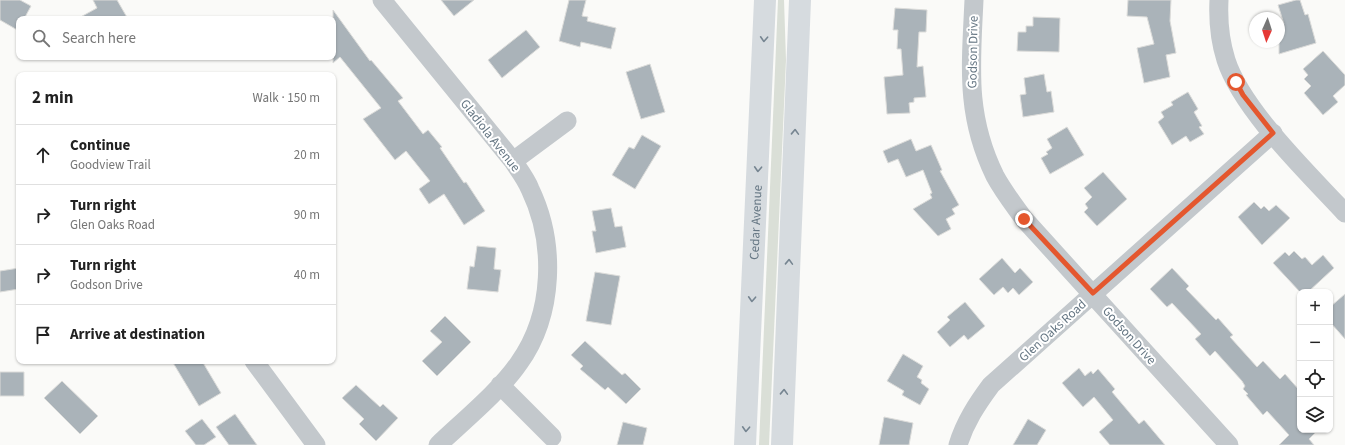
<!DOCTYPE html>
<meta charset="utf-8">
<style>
body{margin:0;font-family:"Source Sans 3",sans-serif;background:#f6f6f6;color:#222}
.controls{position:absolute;right:12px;bottom:12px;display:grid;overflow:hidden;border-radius:8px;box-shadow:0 1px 3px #0004}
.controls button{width:36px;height:36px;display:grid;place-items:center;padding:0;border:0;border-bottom:1px solid #e0e0e0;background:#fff;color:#222;font:20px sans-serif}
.compass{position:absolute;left:1249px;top:12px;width:36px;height:36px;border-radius:50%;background:#fff;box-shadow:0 1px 3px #0004;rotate:183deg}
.stop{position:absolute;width:12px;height:12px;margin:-9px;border:3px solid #e4572e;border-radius:50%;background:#fff}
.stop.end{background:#e4572e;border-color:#fff;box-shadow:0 1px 4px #0008}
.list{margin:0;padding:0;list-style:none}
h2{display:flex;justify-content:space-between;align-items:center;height:52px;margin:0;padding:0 16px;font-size:17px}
h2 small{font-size:13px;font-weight:400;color:#767676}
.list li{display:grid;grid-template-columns:26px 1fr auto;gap:12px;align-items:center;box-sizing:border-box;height:60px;padding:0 16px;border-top:1px solid #e0e0e0}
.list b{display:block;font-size:15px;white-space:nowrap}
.list p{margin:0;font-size:13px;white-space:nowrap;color:#767676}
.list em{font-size:13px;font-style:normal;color:#767676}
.icon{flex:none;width:22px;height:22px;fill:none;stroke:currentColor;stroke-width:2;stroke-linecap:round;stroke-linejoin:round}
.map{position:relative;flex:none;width:1345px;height:445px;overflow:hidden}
.search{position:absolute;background:#fff;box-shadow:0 1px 3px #0004;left:16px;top:16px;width:320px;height:44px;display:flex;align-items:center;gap:10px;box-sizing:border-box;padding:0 14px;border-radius:8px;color:#767676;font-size:15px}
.panel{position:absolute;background:#fff;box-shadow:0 1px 3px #0004;left:16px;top:72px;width:320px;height:292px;border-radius:8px}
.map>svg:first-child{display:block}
.grass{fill:#dadfd7}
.building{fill:#aab3b9;stroke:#dcdcda}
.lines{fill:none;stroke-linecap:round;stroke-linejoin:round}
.street{stroke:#c3c8cc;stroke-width:19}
.primary{stroke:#d6dbdf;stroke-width:22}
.oneway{stroke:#768591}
.route{stroke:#e4572e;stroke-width:5}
.labels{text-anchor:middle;stroke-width:4;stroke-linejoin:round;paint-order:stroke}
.street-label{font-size:13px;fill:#657683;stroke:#fff}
</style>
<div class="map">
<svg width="1345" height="445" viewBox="0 0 1345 445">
<rect width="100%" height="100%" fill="#fafaf8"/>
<!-- grass -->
<path class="grass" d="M778 0H784L786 60 769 445H759Z"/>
<!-- building -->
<path class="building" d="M0 0H20L31 6 24 19H19V31L0 20Z
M93 0H117L128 19H77L97 8Z
M441 0H474L454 16Z
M569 0H586L582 16 588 17 587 21 616 28 611 49 581 42 580 47 559 41Z
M1128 0H1171L1170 21 1176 53 1166 55 1170 77 1144 83 1137 48 1154 44 1147 17 1127 16Z
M1296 0H1300L1305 15 1308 14 1316 43 1279 54V25L1284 24 1278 5Z
M895 8 927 10 926 32H919L917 67 923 66 926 97 914 98V102L909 103 910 113 887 114 884 77 903 75 901 49H897L898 30H893Z
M333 10 370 61 371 60 403 98 398 101 423 134 428 130 442 147 440 148 464 183 466 182 485 211 464 225 444 194 429 204 419 189 430 181 406 151 395 160 363 119 381 108 340 57 333 63Z
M1033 17 1060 18 1059 52 1017 51 1018 32H1026V26H1033Z
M526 30 540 47 502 78 488 60Z
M1323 51 1345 75V85L1333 96 1338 102 1323 115 1304 93 1311 86 1304 79 1308 75 1303 69Z
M650 64 665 112 641 119 626 72Z
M1044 74 1047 92 1051 91 1054 112 1023 117 1020 95 1026 94 1024 78Z
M1188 92 1198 109 1194 112 1202 126 1199 127 1204 134 1190 142 1186 136 1172 145 1158 122 1164 117 1161 112 1173 105 1171 102Z
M1067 127 1084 155 1050 174 1041 158 1048 154 1046 152 1052 148 1047 139Z
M642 135 661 146 635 189 612 175 629 147 634 149Z
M911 139 916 151 931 145 942 170 940 171 959 205 952 209 955 214 946 219 951 229 938 236 913 209 932 198 930 194 932 193 923 170 906 177 898 159 888 163 883 151Z
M1103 172 1127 199 1097 226 1084 212 1088 208 1085 204 1092 197 1084 188Z
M1254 202 1261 209 1264 206 1269 211 1276 205 1290 218 1262 245 1238 217Z
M611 208 615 227 622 226 626 247 596 253 592 231H596L592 211Z
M477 246 496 248 494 269 501 270 498 292 467 289 470 266 474 267Z
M1294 251 1302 259 1305 257 1312 265 1323 255 1334 268 1308 292H1300L1273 263 1285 252 1289 256Z
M1002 258 1015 273 1020 268 1033 282 1019 295 1013 288 1008 293 1003 287 994 295 979 279Z
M19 268V289L0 292V271Z
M1172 268 1189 286 1186 289 1216 320 1218 318 1233 335 1230 337 1257 367 1263 361 1280 379 1285 374 1300 391V430H1318L1309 439 1314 445H1279L1289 435 1267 411 1263 415 1246 395 1248 394 1243 389 1245 386 1242 381 1215 351 1210 356 1195 339 1201 334 1172 303 1167 307 1150 289Z
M595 272 620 276 611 325 586 321Z
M1345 294V339L1330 322V307Z
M965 302 985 326 968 340 964 335 950 347 937 332 950 320 947 317Z
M445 316 471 342 437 376 422 361 442 342 430 331Z
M585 341 622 375 625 373 641 389 626 404 608 387 605 390 580 369 583 366 571 355Z
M903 354 923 366 917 377 922 380 921 383 929 389 920 405 902 395 904 391 887 381Z
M172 361H202L221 393 199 406Z
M1079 368 1085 376 1091 371 1093 374 1098 369 1115 389 1112 392 1139 424 1144 420 1165 445H1110L1099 432 1113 420 1094 397 1083 407 1062 383Z
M0 372H24V396H0Z
M62 381 98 416 80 434 44 398Z
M356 385 380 407 383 404 398 418 376 441 359 424 364 419 342 398Z
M235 414 257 445H229L216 427Z
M884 417 913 423 909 445H879Z
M202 419 216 437 204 445H196L185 431Z
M1028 419 1046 430 1037 445H1013Z
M623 422 647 428 643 445H617Z"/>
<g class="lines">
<!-- street -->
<path class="street" d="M382 0 513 161C519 170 526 179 530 189 556 243 554 314 519 363 500 391 463 421 438 445
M974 0C971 65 965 115 995 176 1003 191 1014 205 1024 219L1229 445
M1219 0C1218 20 1220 41 1226 60 1242 110 1309 174 1345 213
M513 161 567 121
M254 361 316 445
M500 385 552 437
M958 445C965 422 977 404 991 385L1273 133"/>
<!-- primary -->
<g class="primary">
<path id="s1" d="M745 445 765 0"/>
<path d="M782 445 800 0"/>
</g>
</g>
<!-- one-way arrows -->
<defs><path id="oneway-chevron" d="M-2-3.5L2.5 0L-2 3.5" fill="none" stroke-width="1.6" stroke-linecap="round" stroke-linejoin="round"/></defs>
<g class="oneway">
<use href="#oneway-chevron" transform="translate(764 39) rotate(93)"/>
<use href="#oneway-chevron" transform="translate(795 132) rotate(-88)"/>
<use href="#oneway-chevron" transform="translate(758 169) rotate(93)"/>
<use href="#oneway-chevron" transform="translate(789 262) rotate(-88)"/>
<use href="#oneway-chevron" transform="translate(752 299) rotate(93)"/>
<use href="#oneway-chevron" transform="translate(784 392) rotate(-88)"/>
<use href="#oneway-chevron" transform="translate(746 429) rotate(93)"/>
</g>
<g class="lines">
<!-- route -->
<path class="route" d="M1024 219 1093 293 1273 133 1243 95 1236 82"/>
</g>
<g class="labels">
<!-- street labels -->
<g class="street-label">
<text transform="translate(972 52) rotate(-89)" y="5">Godson Drive</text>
<text transform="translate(491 135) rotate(52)" y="5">Gladiola Avenue</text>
<text dy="5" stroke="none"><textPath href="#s1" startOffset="223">Cedar Avenue</textPath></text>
<text transform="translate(1052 330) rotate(-42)" y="5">Glen Oaks Road</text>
<text transform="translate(1130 335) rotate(48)" y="5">Godson Drive</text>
</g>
</g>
</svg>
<div class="controls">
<button>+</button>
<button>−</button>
<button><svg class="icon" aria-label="locate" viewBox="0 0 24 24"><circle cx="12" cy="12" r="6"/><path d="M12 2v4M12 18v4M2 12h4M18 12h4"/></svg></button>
<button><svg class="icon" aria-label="layers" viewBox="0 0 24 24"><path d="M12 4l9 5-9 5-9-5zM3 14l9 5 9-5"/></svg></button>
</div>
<svg class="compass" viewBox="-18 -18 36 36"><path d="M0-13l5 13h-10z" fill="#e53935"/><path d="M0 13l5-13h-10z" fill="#767676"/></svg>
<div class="stop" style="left:1236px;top:82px"></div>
<div class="stop end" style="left:1024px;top:219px"></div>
<div class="search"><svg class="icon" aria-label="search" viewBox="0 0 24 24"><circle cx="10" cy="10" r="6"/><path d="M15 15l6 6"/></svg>Search here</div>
<section class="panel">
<h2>2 min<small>Walk · 150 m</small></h2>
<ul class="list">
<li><svg class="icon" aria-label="ahead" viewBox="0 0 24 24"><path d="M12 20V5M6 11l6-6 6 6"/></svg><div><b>Continue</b><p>Goodview Trail</p></div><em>20 m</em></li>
<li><svg class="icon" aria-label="right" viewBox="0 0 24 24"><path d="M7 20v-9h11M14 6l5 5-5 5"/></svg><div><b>Turn right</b><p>Glen Oaks Road</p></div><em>90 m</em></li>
<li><svg class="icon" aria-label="right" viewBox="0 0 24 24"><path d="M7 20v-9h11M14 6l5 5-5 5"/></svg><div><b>Turn right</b><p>Godson Drive</p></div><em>40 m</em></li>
<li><svg class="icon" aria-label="arrive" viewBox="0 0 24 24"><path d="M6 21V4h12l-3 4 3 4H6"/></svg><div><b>Arrive at destination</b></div></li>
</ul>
</section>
</div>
